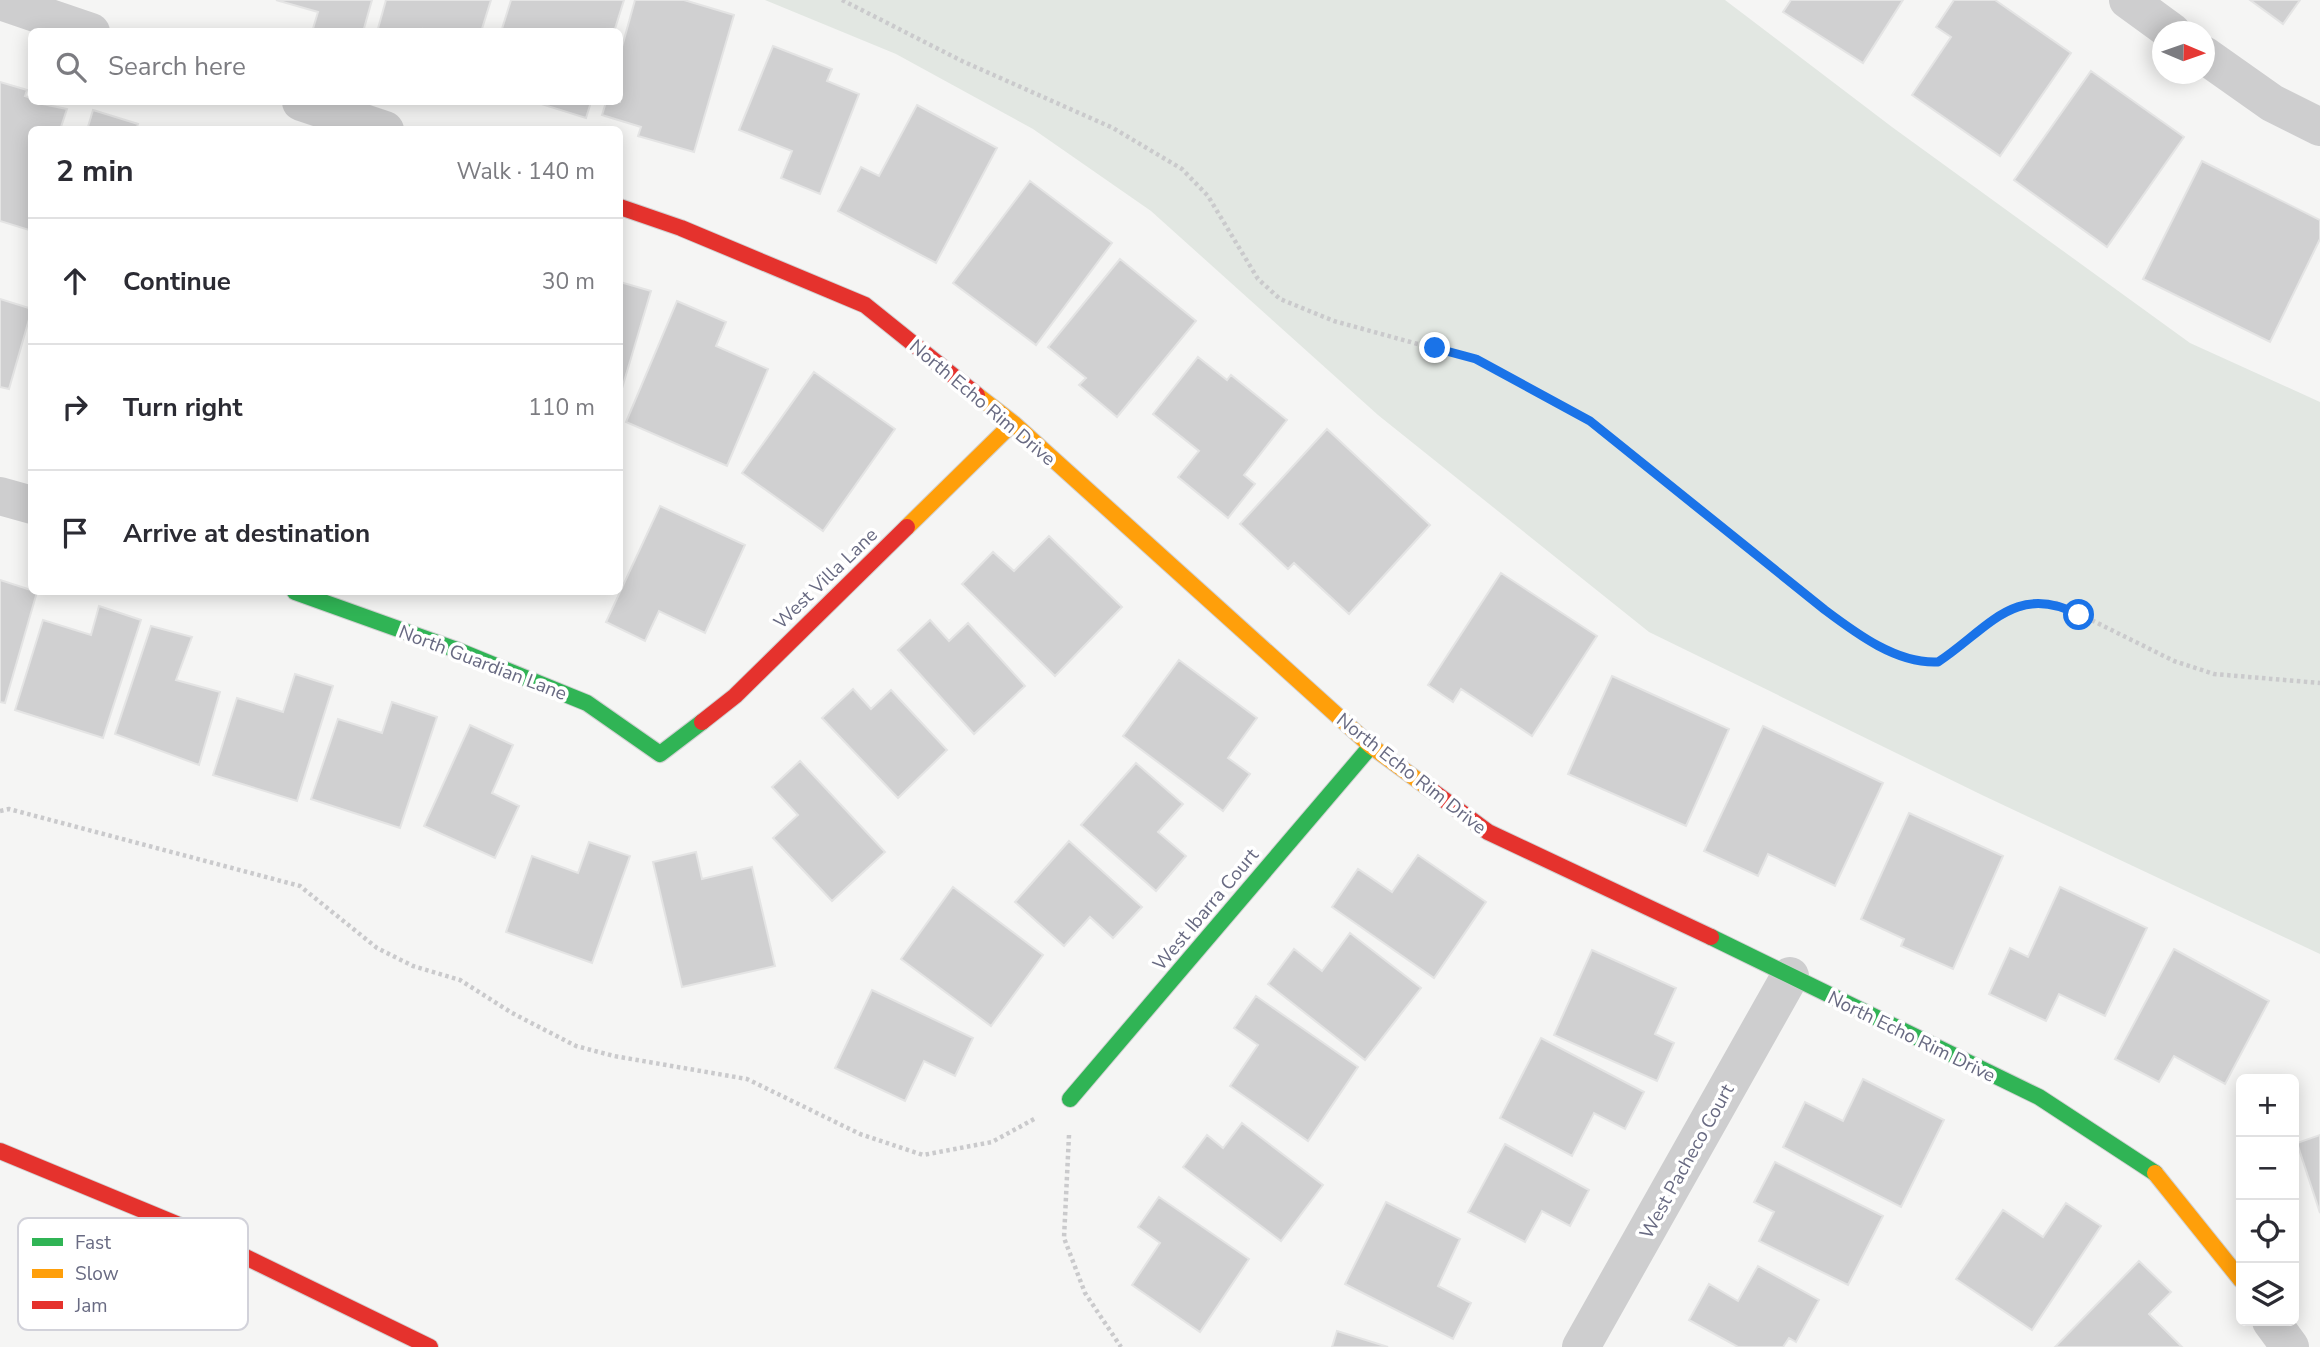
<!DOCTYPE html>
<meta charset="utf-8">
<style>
body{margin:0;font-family:"Nunito Sans",sans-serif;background:#f2f2f3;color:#2b2b33}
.controls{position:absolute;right:21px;bottom:21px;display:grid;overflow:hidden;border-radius:10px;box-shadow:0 4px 18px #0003}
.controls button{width:63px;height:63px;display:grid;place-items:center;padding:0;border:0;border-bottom:2px solid #e1e1e2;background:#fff;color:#2b2b33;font:35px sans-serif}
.compass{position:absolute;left:2152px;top:21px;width:63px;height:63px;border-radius:50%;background:#fff;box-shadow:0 4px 18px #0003;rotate:92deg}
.stop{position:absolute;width:21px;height:21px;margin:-16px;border:5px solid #1a73e8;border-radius:50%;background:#fff}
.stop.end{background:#1a73e8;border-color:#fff;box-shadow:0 2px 7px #0008}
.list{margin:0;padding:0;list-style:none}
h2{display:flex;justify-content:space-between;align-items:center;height:91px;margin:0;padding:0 28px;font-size:30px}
h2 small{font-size:23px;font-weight:400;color:#7c7c81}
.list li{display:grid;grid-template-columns:46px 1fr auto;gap:21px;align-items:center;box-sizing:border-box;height:126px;padding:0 28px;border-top:2px solid #e1e1e2}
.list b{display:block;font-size:26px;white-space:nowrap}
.list em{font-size:23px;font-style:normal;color:#7c7c81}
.icon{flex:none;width:38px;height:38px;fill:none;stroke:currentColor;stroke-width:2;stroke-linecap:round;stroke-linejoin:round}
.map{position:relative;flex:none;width:2320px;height:1347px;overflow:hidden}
.search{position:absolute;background:#fff;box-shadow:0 4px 18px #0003;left:28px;top:28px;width:595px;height:77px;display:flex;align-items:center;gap:18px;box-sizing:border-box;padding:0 24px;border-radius:10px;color:#7c7c81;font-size:26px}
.panel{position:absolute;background:#fff;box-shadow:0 4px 18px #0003;left:28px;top:126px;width:595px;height:469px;border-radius:10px}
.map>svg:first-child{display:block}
.green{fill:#e2e7e2}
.building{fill:#d0d0d1;stroke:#e4e4e4;stroke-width:2}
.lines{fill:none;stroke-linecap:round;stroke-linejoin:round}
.fast-casing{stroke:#d1d1d2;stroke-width:18}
.slow-casing{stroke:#d1d1d2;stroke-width:18}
.jam-casing{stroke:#d1d1d2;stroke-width:18}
.path{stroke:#cacacc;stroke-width:4.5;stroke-dasharray:3.5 3.5;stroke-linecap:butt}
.street{stroke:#cececf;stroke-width:38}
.fast{stroke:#30b455;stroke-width:16}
.slow{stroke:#ff9f0a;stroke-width:16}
.jam{stroke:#e5322d;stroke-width:16}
.route{stroke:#1a73e8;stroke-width:9}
.labels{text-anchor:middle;stroke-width:7;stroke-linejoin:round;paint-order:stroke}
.street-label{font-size:19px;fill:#686a82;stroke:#fff}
.key{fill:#fff;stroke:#d2d2da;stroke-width:2}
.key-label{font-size:19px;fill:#686a82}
</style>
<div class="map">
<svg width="2320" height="1347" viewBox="0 0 2320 1347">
<rect width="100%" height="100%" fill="#f5f5f4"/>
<!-- green -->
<path class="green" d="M765 0H1725L1892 127 2190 343 2320 402V954L1982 795 1649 632 1378 415 1151 211 1033 129 896 54Z"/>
<!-- building -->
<path class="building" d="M276 0H372L363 32H312L318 12Z
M386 0H491L481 32H433L423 29 422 32H377Z
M511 0H624L614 32H501Z
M635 0H684L734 15 694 152 638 136 641 127 602 115 606 102H620V54Z
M1791 0H1903L1863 63 1783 12Z
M1954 0H1995L2071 53 2000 156 1912 95 1951 37 1936 27Z
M2250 0H2300L2283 24Z
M773 46 832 69 827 81 859 94 820 194 781 178 792 151 739 130Z
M2091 71 2184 137 2107 247 2014 180Z
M0 82 27 90 25 96 32 98V102L67 109 60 130H32L29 230 0 221Z
M542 102H591L586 118 541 104Z
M917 105 997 148 936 263 838 211 861 167 879 176Z
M93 110 138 124 136 130H87Z
M2202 161 2320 220V239L2270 342 2143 279Z
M1030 181 1112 243 1036 345 953 283Z
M1120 259 1196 321 1117 417 1079 385 1086 378 1048 347Z
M620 282 651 291 620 395Z
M0 299 32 309 9 389 0 387Z
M677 301 726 322 716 346 768 369 727 466 626 422Z
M1198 357 1227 380 1231 375 1287 420 1244 475 1255 484 1228 518 1178 477 1199 451 1153 414Z
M814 372 895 429 823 531 742 473Z
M1327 429 1430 525 1349 614 1294 563 1288 569 1240 524Z
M660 506 745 545 705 633 659 611 645 641 606 622Z
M1049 536 1122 607 1055 676 962 584 993 552 1014 571Z
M1501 573 1597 636 1532 736 1461 689 1453 702 1428 685Z
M0 580 37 592 5 703 0 702Z
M99 606 141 620 103 738 15 710 43 620 91 635Z
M930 620 949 641 968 623 1025 686 974 734 898 650Z
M151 626 192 637 176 680 220 692 199 765 115 734Z
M1179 660 1257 718 1228 758 1250 774 1223 811 1123 736Z
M295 674 333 686 297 801 213 775 237 698 283 712Z
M1612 676 1729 729 1686 826 1568 774Z
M853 689 871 709 891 690 947 750 898 798 822 718Z
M392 702 437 717 400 828 311 799 338 719 382 733Z
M470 725 513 745 492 793 519 806 495 858 424 826Z
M1763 726 1883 783 1835 886 1768 854 1758 876 1704 851Z
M800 761 885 852 832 901 773 838 798 815 772 787Z
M1136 763 1183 804 1158 832 1186 856 1156 891 1081 825Z
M1909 813 2003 856 1953 969 1901 946 1904 939 1861 919Z
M1069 841 1142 907 1113 938 1090 917 1064 946 1015 902Z
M589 842 630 856 592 963 506 932 532 856 578 873Z
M696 852 702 879 752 867 775 966 682 987 653 862Z
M1418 855 1486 902 1434 978 1332 907 1358 869 1392 892Z
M953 887 1043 955 991 1026 901 959Z
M2060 887 2147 928 2105 1016 2059 994 2046 1021 1989 994 2010 948 2028 957Z
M1350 933 1421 988 1365 1060 1268 984 1294 949 1322 971Z
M2174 949 2269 1001 2225 1084 2174 1056 2159 1082 2115 1059Z
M1592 950 1676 988 1655 1034 1674 1043 1657 1081 1554 1035Z
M872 990 973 1038 955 1076 924 1061 905 1101 835 1068Z
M1256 996 1358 1067 1308 1141 1230 1086 1258 1045 1234 1028Z
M1541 1038 1644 1092 1625 1129 1594 1113 1572 1156 1500 1118Z
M1863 1079 1944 1120 1901 1207 1783 1147 1805 1102 1843 1121Z
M1242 1123 1323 1185 1281 1241 1183 1167 1207 1135 1223 1148Z
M2320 1135V1213L2297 1143Z
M1505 1144 1589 1190 1570 1226 1542 1211 1525 1242 1468 1212Z
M1775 1162 1883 1216 1848 1285 1759 1241 1774 1212 1754 1202Z
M1159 1197 1249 1259 1200 1332 1132 1285 1160 1243 1138 1227Z
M1386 1202 1460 1239 1438 1286 1471 1303 1453 1339 1345 1284Z
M2066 1203 2101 1226 2032 1330 1956 1279 2003 1210 2043 1237Z
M2139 1261 2171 1292 2149 1314 2182 1347H2055Z
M1758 1266 1819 1300 1796 1342 1789 1338 1783 1347H1738L1689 1320 1709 1284 1738 1301Z
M1337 1331 1388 1347H1332Z"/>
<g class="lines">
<!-- fast casing -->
<g class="fast-casing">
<path id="fast" d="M295 592 457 650 587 703 660 754 702 722
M1711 937 2039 1097 2155 1173
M1070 1099 1371 746"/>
</g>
<!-- slow casing -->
<g class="slow-casing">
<path id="slow" d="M977 395 1013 423 1371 746 1427 787
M907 527 1013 423
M2155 1173 2241 1280"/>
</g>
<!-- jam casing -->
<g class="jam-casing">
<path id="jam" d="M620 207 681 228 865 305 977 395
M702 722 735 696 907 527
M1427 787 1488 832 1711 937
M0 1151 186 1228 430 1347"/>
</g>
<!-- path -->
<path class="path" d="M842 0 962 61 1113 128 1182 169 1208 196 1258 279 1280 299 1334 321 1476 360 1590 421 1825 610C1857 634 1897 664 1938 662L2010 607 2057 603 2174 661 2214 674 2320 683
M0 811 9 809 300 886 377 948 413 966 460 980 512 1013 576 1046 614 1056 747 1079 860 1134 923 1155 992 1142 1036 1118
M1069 1135 1064 1238 1085 1293 1121 1347"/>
<!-- street -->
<path class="street" d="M2128 0 2172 32
M0 1 91 32
M2204 55 2272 103 2320 127
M301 102 385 130
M0 496 32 505
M2271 1321 2290 1347
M1581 1347 1790 976"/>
<!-- fast -->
<use href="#fast" class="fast"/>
<!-- slow -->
<use href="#slow" class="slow"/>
<!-- jam -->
<use href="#jam" class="jam"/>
</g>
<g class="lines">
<!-- route -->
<path class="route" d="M1435 348 1476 359 1590 421 1825 610C1857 634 1897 664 1938 662 1987 630 2015 581 2079 615"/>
</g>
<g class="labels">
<!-- street labels -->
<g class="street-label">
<text transform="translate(983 402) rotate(40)" y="7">North Echo Rim Drive</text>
<text transform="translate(825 578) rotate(-44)" y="7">West Villa Lane</text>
<text transform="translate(483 662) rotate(21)" y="7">North Guardian Lane</text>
<text transform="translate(1412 773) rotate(38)" y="7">North Echo Rim Drive</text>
<text transform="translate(1205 909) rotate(-50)" y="7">West Ibarra Court</text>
<text transform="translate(1912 1036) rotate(26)" y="7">North Echo Rim Drive</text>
<text transform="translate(1686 1161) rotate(-61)" y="7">West Pacheco Court</text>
</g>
</g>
<!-- legend -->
<rect x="18" y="1218" width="230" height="112" rx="10" class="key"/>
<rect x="32" y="1238" width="31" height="8" fill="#30b455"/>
<rect x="32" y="1269" width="31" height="9" fill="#ff9f0a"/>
<rect x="32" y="1301" width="31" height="8" fill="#e5322d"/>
<g class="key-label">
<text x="75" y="1249">Fast</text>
<text x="75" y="1280">Slow</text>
<text x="75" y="1312">Jam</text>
</g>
</svg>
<div class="controls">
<button>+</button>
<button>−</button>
<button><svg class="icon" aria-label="locate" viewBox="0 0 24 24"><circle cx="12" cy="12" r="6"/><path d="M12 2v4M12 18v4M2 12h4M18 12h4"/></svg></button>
<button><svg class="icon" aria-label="layers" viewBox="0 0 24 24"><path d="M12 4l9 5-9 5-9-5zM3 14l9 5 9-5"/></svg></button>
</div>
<svg class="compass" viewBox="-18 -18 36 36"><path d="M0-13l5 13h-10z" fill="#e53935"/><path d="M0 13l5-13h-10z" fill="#7c7c81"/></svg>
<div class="stop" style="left:2079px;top:615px"></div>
<div class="stop end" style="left:1435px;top:348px"></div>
<div class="search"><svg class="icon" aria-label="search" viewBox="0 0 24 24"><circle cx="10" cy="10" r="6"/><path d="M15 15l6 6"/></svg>Search here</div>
<section class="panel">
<h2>2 min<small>Walk · 140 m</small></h2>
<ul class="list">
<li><svg class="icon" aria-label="ahead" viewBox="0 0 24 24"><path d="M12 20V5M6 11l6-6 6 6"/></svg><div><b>Continue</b></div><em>30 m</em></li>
<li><svg class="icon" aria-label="right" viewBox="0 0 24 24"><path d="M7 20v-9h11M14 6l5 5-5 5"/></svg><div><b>Turn right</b></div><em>110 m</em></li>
<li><svg class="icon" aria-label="arrive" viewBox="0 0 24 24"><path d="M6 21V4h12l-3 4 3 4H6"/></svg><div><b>Arrive at destination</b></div></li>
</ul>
</section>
</div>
